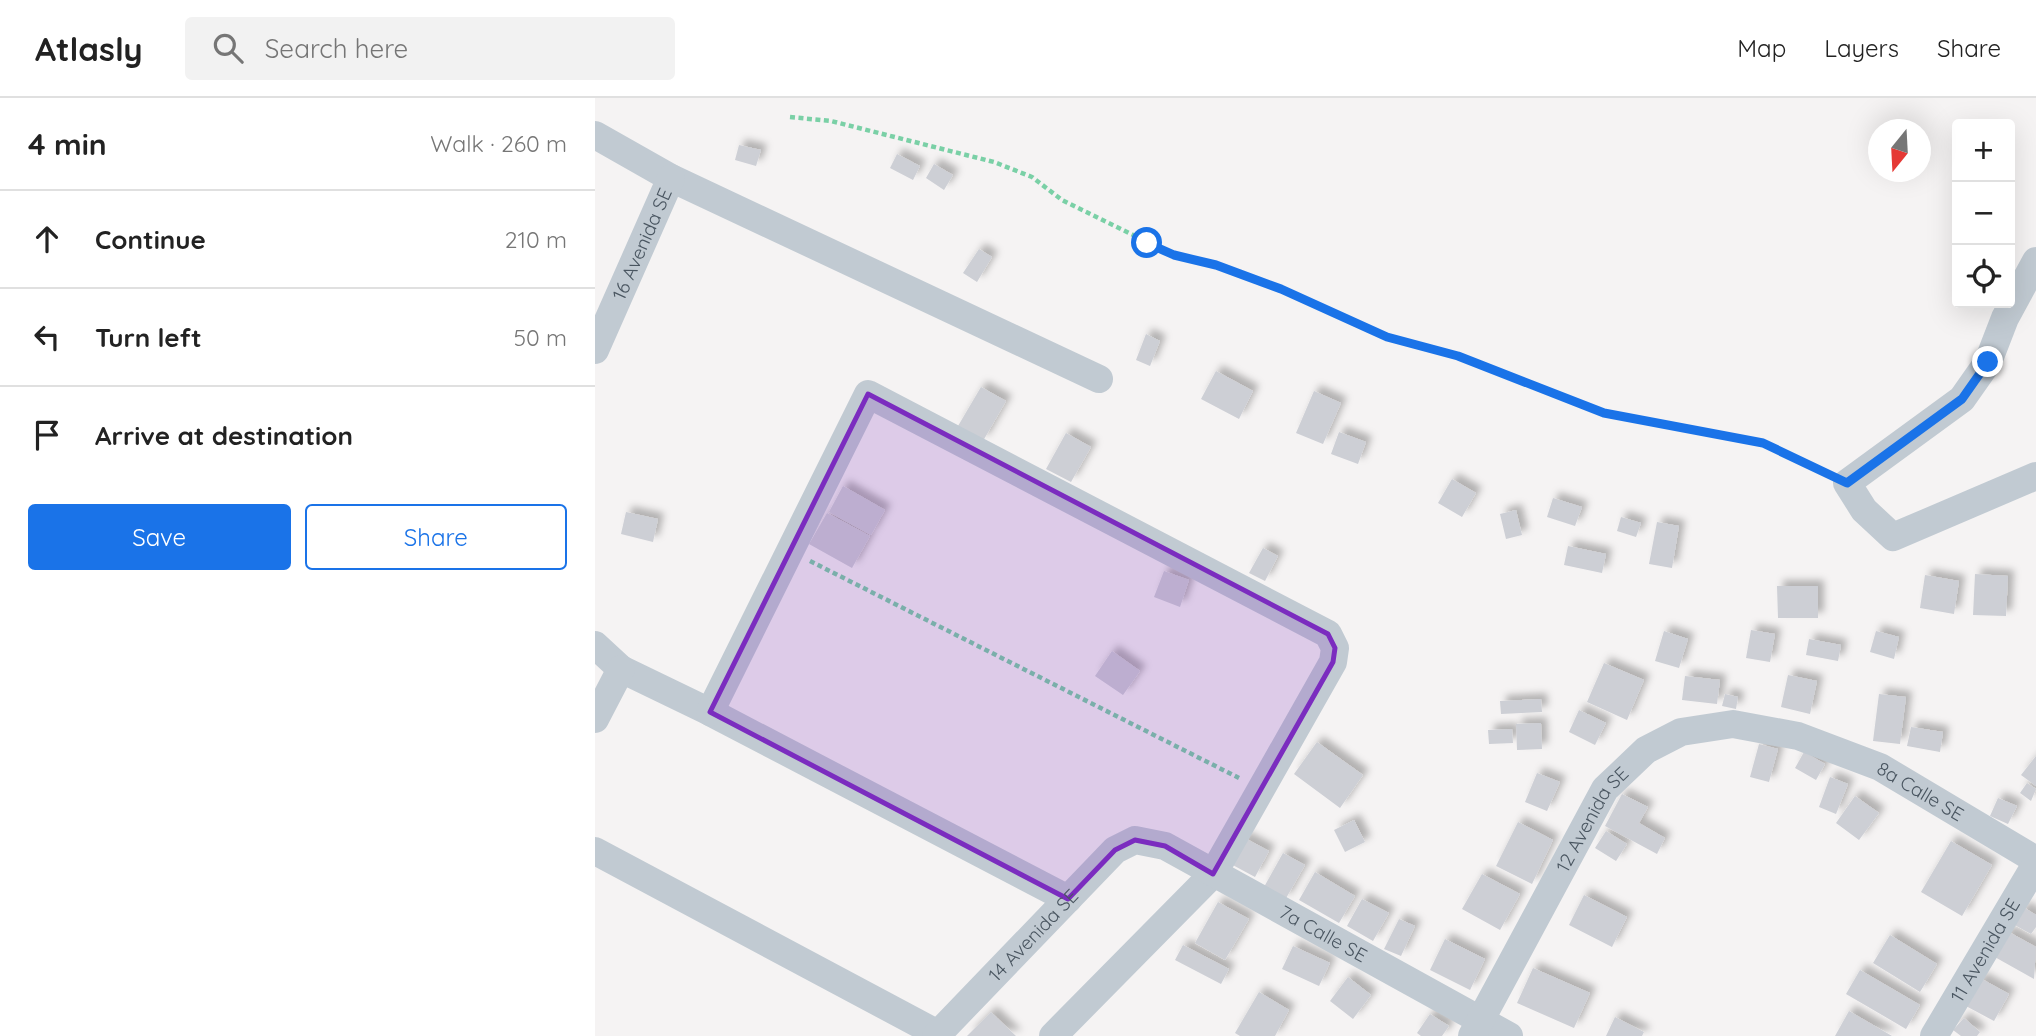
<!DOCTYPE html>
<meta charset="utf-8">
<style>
body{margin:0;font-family:Quicksand,sans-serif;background:#f2f2f2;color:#222}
.controls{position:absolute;right:21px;top:21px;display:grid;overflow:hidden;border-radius:7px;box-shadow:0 7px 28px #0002}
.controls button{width:63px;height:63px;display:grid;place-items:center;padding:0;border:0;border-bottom:2px solid #e0e0e0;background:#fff;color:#222;font:35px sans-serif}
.compass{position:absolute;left:1273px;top:21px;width:63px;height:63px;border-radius:50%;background:#fff;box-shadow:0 7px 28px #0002;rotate:198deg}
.stop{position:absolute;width:21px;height:21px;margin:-16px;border:5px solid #1a73e8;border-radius:50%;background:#fff}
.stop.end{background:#1a73e8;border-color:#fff;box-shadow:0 2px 7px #0008}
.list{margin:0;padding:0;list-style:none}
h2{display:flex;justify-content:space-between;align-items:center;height:91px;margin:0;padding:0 28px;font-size:30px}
h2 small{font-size:23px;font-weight:400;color:#767676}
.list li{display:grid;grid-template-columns:46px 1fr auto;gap:21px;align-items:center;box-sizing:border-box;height:98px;padding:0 28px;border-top:2px solid #e0e0e0}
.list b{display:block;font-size:26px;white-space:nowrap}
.list em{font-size:23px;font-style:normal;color:#767676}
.actions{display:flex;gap:14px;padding:21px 28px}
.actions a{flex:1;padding:16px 0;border:2px solid #1a73e8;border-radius:7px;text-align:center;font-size:24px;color:#1a73e8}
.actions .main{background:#1a73e8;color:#fff}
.icon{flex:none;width:38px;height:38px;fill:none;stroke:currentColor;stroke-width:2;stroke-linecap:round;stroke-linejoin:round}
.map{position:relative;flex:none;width:1441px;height:938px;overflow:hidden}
header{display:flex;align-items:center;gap:42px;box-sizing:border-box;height:98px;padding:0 35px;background:#fff;border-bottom:2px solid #e0e0e0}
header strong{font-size:33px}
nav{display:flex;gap:38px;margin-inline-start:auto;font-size:24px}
.search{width:490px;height:63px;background:#f2f2f2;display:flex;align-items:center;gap:18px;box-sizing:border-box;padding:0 24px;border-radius:7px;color:#767676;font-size:26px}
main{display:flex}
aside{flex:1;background:#fff}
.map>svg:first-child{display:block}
.building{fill:#cdcfd5;filter:url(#shadow)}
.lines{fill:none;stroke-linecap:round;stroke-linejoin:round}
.path{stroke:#7ad0a6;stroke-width:4.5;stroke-dasharray:5 3.5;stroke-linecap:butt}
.minor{stroke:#c1cad2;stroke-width:28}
.route{stroke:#1a73e8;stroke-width:9}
.marked{fill:#7b2cbf;fill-opacity:0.2;stroke:#7b2cbf;stroke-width:5;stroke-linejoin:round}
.labels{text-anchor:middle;stroke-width:6;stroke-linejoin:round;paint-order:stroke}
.street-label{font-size:19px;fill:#4a5661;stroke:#fff}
</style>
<header>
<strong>Atlasly</strong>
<div class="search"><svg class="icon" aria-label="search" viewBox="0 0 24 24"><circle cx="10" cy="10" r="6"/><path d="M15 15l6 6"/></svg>Search here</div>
<nav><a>Map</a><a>Layers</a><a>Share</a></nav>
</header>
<main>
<aside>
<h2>4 min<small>Walk · 260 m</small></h2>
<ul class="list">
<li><svg class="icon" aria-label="ahead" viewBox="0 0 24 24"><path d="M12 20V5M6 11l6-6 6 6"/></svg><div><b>Continue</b></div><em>210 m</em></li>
<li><svg class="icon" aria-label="left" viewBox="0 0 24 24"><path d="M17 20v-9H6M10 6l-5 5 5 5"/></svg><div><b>Turn left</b></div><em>50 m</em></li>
<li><svg class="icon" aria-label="arrive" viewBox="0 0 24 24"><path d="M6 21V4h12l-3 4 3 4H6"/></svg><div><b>Arrive at destination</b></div></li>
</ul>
<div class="actions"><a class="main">Save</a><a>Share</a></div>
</aside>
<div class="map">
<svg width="1441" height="938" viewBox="0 0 1441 938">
<defs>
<filter id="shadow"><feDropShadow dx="6" dy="-6" stdDeviation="3.5" flood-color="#0004"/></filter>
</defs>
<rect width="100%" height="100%" fill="#f5f3f3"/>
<!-- building -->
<path class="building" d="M144 47 166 52 161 68 140 62Z
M302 56 325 68 318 82 295 70Z
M339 66 358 77 349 92 331 80Z
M384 151 397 159 382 184 368 175Z
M551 236 565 243 555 268 541 262Z
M621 273 658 293 644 321 606 301Z
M386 289 411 303 388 343 363 328Z
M719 293 746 305 728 346 701 335Z
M744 334 771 344 763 366 736 356Z
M471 335 496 349 476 384 451 371Z
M857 381 881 395 867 419 843 405Z
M248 388 290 412 276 437 234 414Z
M958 400 987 409 980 428 952 419Z
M921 412 927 437 911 441 905 416Z
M31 414 63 421 58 444 26 436Z
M232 415 275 438 257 470 214 446Z
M1026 419 1046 425 1041 439 1022 433Z
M1062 424 1084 428 1077 470 1054 466Z
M973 448 1011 456 1007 475 969 467Z
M668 450 683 458 670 483 654 475Z
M569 473 594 482 585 509 559 499Z
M1380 476 1413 478 1411 518 1378 517Z
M1330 477 1364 483 1359 516 1325 510Z
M1182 488H1223V520H1183Z
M1156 532 1180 536 1175 564 1151 560Z
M1069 533 1093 541 1084 570 1060 563Z
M1281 533 1304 539 1299 561 1275 554Z
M1214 541 1246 547 1243 563 1211 557Z
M517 553 545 573 528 597 500 578Z
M1009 565 1049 582 1032 622 992 604Z
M1193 577 1222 583 1215 616 1186 609Z
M1090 578 1125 582 1122 606 1087 602Z
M1130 596 1143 599 1141 611 1127 608Z
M1284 596 1311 599 1305 646 1278 643Z
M946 601 947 614 906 616 905 603Z
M984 612 1011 625 1000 647 974 634Z
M946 625 947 651 922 652 921 626Z
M1316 629 1348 634 1345 654 1312 648Z
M917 631 918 645 894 646 893 632Z
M722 644 768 677 745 710 699 676Z
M1164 646 1183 651 1174 684 1155 679Z
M1209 654 1230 666 1221 682 1200 670Z
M1441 658V688L1426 677Z
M942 675 965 684 952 713 930 704Z
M1235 679 1253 686 1241 716 1224 709Z
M1432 685 1441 691 1436 703 1425 695Z
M1027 696 1053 709 1044 725 1070 740 1062 756 1010 728Z
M1260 698 1284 715 1264 742 1241 725Z
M1403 700 1422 708 1413 726 1395 718Z
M759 722 770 744 750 754 739 732Z
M923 724 958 742 937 786 901 768Z
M1011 733 1032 746 1021 763 1000 750Z
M648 739 674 753 660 779 634 765Z
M1356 743 1397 767 1367 818 1326 794Z
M688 755 710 767 690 802 669 789Z
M720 774 760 798 744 825 704 802Z
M887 776 925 796 905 832 867 811Z
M989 797 1032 819 1017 849 974 827Z
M767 801 794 815 778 843 752 828Z
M623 804 654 821 630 862 600 845Z
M1428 809 1441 817V829L1436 836 1418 826Z
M804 821 820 828 806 858 789 851Z
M1412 833 1441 849 1439 881 1398 858Z
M1295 837 1342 866 1325 894 1278 865Z
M850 841 890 861 875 892 835 872Z
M588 847 634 871 626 886 580 862Z
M698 848 735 865 724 888 687 871Z
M938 870 995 895 979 930 922 905Z
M1265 872 1325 907 1311 931 1251 896Z
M753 879 776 897 758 921 735 903Z
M1385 880 1414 896 1399 923 1369 907Z
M664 894 694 912 680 938H645L640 935Z
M1254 913 1297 938H1240Z
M396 914 421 938H372Z
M835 916 854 928 847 938H826L822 935Z
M1020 919 1049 934 1047 938H1011Z
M1369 920 1385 934 1382 938H1366L1358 932Z"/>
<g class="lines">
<!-- path -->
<path class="path" d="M195 19 236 23 399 64 437 79 467 102 579 157 621 167 686 191 792 239 863 258 1009 315 1168 346 1230 374
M215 463 644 680"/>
<!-- minor -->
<g class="minor">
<path d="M0 37 76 80 504 281"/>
<path d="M1441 163 1410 220 1393 264 1367 301 1252 385 1269 412 1298 439 1441 378"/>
<path id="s1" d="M0 252 76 80"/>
<path d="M0 547 26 571 115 614 473 801"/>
<path d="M115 614 273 296 733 536 740 550 738 564 618 776 458 938"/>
<path d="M0 621 26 571"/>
<path d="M0 753 343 936"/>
<path id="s2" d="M341 938 520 752 540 742 570 748 914 938"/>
<path id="s3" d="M877 938 1010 691 1051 652 1086 634 1138 626 1203 638 1285 669 1441 762"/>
<path id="s4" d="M1339 938 1441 766"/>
</g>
</g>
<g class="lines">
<!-- route -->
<path class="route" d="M552 145 579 157 621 167 686 191 792 239 863 258 1009 315 1168 345 1252 385 1367 301 1393 264"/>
</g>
<!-- marked area -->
<path class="marked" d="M273 296 733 536 740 550 738 564 618 776 570 748 540 742 520 752 473 801 115 614Z"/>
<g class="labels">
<!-- street labels -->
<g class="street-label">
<text dy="7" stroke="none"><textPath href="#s1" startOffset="116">16 Avenida SE</textPath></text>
<text dy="7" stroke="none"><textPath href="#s3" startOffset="630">8a Calle SE</textPath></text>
<text dy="7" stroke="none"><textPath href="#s3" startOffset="248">12 Avenida SE</textPath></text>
<text dy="7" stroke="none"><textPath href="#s2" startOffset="492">7a Calle SE</textPath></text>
<text dy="7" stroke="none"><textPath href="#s2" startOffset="140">14 Avenida SE</textPath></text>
<text dy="7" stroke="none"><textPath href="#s4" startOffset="100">11 Avenida SE</textPath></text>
</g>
</g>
</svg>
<div class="controls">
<button>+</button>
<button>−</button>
<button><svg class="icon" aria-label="locate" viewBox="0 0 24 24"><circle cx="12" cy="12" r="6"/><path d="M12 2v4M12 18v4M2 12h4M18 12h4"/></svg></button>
</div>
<svg class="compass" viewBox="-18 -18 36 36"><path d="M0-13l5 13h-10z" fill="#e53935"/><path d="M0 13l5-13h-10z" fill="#767676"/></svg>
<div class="stop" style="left:552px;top:145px"></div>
<div class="stop end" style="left:1393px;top:264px"></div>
</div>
</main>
